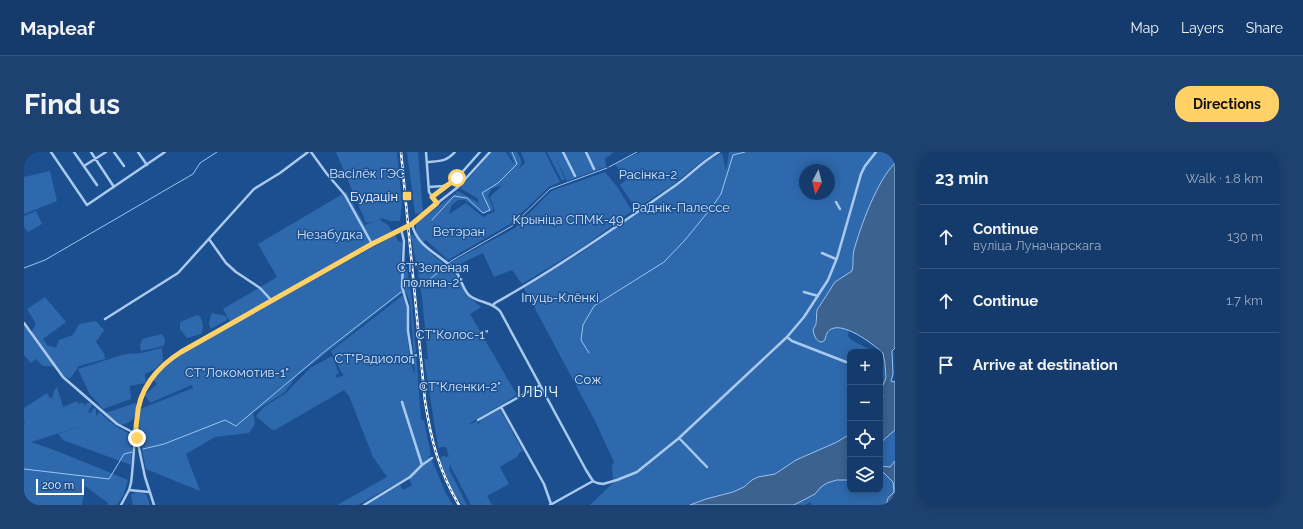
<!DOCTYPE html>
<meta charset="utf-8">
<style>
body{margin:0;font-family:Raleway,sans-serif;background:#1d4271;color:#f1f3f6}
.controls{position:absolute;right:12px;bottom:12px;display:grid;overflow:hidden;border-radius:8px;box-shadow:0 2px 10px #0003}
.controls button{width:36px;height:36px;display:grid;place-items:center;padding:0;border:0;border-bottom:1px solid #33557e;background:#143b6b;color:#f1f3f6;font:20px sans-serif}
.compass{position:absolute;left:775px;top:12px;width:36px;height:36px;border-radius:50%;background:#143b6b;box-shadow:0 2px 10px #0003;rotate:187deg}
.scale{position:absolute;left:12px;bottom:10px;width:48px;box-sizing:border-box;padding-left:4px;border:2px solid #fff;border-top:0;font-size:11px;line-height:14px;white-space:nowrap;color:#fff;-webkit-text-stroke:3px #1b4f8f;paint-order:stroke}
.stop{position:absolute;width:12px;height:12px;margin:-9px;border:3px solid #ffd166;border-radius:50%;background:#fff}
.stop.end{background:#ffd166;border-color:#fff;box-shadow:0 1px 4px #0008}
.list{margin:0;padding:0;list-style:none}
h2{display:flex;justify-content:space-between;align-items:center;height:52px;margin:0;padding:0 16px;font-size:17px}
h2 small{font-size:13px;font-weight:400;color:#9dadc1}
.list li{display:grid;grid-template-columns:26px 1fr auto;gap:12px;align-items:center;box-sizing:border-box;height:64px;padding:0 16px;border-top:1px solid #33557e}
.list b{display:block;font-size:15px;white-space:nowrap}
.list p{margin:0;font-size:13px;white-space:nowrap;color:#9dadc1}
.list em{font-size:13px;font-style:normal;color:#9dadc1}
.icon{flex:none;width:22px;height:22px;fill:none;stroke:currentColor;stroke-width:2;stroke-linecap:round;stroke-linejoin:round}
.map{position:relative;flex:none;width:871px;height:353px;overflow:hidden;border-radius:16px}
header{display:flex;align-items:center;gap:24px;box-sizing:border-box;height:56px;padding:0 20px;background:#143b6b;border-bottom:1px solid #33557e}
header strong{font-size:19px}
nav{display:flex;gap:22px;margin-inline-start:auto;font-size:14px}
.intro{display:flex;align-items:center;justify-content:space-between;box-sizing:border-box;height:96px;padding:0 24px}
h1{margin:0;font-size:28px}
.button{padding:10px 18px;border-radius:16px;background:#ffd166;color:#111;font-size:14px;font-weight:700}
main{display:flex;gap:24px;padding:0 24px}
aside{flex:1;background:#143b6b;border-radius:16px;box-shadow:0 2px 10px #0003}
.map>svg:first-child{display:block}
.green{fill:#2e69ad;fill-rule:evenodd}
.water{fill:#3c6290;stroke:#9cc4f0}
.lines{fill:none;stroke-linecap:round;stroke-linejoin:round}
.stream{stroke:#9cc4f0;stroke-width:1}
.minor{stroke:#a9c9ee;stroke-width:2.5}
.rail-casing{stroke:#fff;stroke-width:2.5}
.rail{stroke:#1b4f8f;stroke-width:1;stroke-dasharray:3;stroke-linecap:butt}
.route{stroke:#ffd166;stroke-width:5}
.poi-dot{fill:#ffd166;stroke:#1b4f8f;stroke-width:1.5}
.labels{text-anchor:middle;stroke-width:3;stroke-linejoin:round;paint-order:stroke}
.park-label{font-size:13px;fill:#cfe3fa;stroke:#1b4f8f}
.poi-label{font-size:13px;fill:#fff;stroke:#1b4f8f;text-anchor:end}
.quarter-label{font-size:15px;letter-spacing:1px;fill:#fff;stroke:#1b4f8f}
</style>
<header>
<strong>Mapleaf</strong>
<nav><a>Map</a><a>Layers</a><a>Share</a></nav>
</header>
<div class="intro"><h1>Find us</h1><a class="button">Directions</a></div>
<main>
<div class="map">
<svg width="871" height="353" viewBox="0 0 871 353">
<rect width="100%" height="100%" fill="#1b4f8f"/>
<!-- green -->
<path class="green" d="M312 0H373L378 51 376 69H367L357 66 356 68 364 73 368 79 206 170 199 157 253 125 234 92 322 40 341 73 351 69 342 71Z
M383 0H394L399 61 391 62Z
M468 0H482L489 11 490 10 485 0H493C497 7 499 10 495 17L501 11 497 0H521L536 30 525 35 486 72 424 108 402 88 399 90 392 81V72L434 39 455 51 453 46 436 36ZM478 33 466 45 471 59 459 65 442 51 425 62 427 54 434 48H441L459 62 468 59 469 56 464 44 467 37Z
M523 0H590L581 7 582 15 543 29 531 4 541 27 538 29Z
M617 0H692L685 4 647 34 612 57 596 33 602 28 591 12Z
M705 0H871V11C854 28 837 72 831 96 829 103 831 110 829 117 827 125 815 124 810 131 807 136 793 158 792 163 791 168 793 172 789 177L792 187 795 190C807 179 806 170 825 179L824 183 826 187 850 200H826V282L813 290 772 308 751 322 734 325 728 328 720 335 709 340 682 347 666 353H566L589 331 588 313 590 310 571 269 500 136 563 97 685 8 698 1 702 18ZM781 18H805V42H781Z
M26 19 33 49 0 62V25Z
M581 20 594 36 608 59 559 95 498 132 488 118 470 125 459 101 430 115 427 110 491 76 527 39Z
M12 59 18 72 4 80 0 75V64Z
M371 83 375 90 378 89 377 109 383 116 388 148 397 267 400 269 407 303 405 304V308H408L422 342 429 353H343L376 333 379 338 388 333 384 325 334 353H313L363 325 349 305 325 244 320 238 251 278H248L232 264 240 255 262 241 286 216 308 204 315 221 312 223 313 226 320 223 317 220 307 199 379 143C387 152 382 168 383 180 384 193 386 210 391 223L386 151 382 141 377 142 273 224 261 240 229 261 231 272 225 281 191 285 162 302 176 339 122 317 115 284 116 257 169 236 168 233 126 251 121 243 133 232 129 227 153 204Z
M387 83H389L411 105 430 119 444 144 457 155 446 162 493 243 443 273 454 269V273L457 268 476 257 499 299 495 301 493 305 476 315 485 332 463 344 468 353H447L427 315V312L425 317 443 353H438L424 333 415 309 418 304 425 305 422 295H417L415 296 414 295 400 207H404L398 145Z
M21 145 42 170 19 187 23 193 32 196 35 188 49 183 55 172 72 169 80 178 72 190 80 201 81 207 55 214 46 227 39 223 28 214H19L12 207 7 211 0 203V174L7 181 12 172 3 157Z
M187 161 202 164 203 168 187 177 185 173Z
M173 163 176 164C179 171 180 175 177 182L163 186 156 177V170Z
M138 182 141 187 140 194 117 199 116 194 118 187Z
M138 196 139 209 131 217 121 222 122 231 106 234 107 247 79 257 65 241 54 217 101 202 117 201Z
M856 201H859L860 204 862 226 857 238 859 243 856 250Z
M33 235 39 255 53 249 55 252 58 250 61 254 62 251H67L68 253 64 260 66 261 70 256 72 257V264L75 260 90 273 109 284 107 313 39 288 34 282 61 273 7 290 33 299 104 328 99 344 93 353H84V351L61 334 58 353H0V272L1 271 0 270V256L23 241 26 246H28L30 239Z
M111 251 113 253C110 267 110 270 96 273L82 261Z
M871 278V309L866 315 856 314V291Z
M856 320 860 321 869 330 870 340 864 346 862 353H788L786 350 781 353H770L791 342 799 333 803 331 816 328H826V338H856Z
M112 340 122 342 126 353H109L107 343Z"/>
<!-- water -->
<path class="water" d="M871 11V196L868 199 869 222 867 229 869 230 871 229V278L856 291V250L859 244 857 238 862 226 861 211 859 201C848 191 805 158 801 188L798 190C792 190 790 183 789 178L792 172 793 158 811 130 828 119C830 112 828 105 830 98 837 73 853 29 871 11Z
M826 282V328H813L803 331 797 335 791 342 770 353H666L682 347 709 340 720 335 728 328 734 325 751 322 772 308 813 290Z
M871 309V353H862L864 346 870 340 869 330 860 321 856 320V314L866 315Z"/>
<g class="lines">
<!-- stream -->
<path class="stream" d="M585 15 613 0
M408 68 430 44 443 46 459 61 466 58 458 41 474 31 493 12 488 0
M0 116 21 108 169 22 176 11 193 0
M383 135H387
M394 135 402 132V130L420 116 427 109 488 74 526 37 583 16
M565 201 557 188 559 173 570 154 640 110 661 88 688 55 697 42 709 3 721 0
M119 297 140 292 201 268 212 274 300 200 377 140
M0 317 85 327 100 302 108 300"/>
<!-- minor -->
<path class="minor" d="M27 0 63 53 141 0
M50 0 73 33
M67 0 90 35
M90 0 100 14
M114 0 123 13
M287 0 303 22 321 43 348 92
M402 0 405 40 413 51
M539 0 551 24
M562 0 570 17
M403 10C416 9 422 10 431 0
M60 14 82 0
M405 35 419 34 426 31
M408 45 433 26 456 0
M812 50 816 57
M388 71C391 94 417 103 431 118 437 125 439 139 446 144 456 151 468 150 476 159L562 318 569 329 573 331 579 332 593 328 613 320 655 286 763 185 780 165 804 128 813 106 837 22 841 14 852 0
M377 77 380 89 378 135 384 155V179L389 211
M185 87 202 111 212 120 236 136 248 149
M798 101 812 107
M780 140 794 144
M469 153 471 151C534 116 593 74 652 33 667 22 679 9 695 0
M81 167 154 121 230 37 256 21 284 0
M0 171 39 225 93 272 112 282 121 325 130 353
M763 185 768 189 822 210
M378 250 398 313
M477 255 520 332 527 352
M454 268 516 233
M655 286 683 315
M105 338 125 340
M97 353 105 338 107 331C114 277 104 232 157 200L348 92 388 71 434 35 466 0
M340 353 386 325 398 313 408 306
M526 353 569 329"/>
<!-- rail casing -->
<g class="rail-casing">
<path id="rail" d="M377 0 401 249C407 288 415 319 435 353"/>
</g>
<!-- rail -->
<use href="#rail" class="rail"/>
</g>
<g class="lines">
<!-- route -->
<path class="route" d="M113 286C111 280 112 273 113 267 114 238 133 215 157 200L348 92 388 72 413 51 408 45 433 26"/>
</g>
<!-- markers -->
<rect class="poi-dot" x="378" y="39" width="10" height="10" rx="2"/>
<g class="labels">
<!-- park labels -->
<g class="park-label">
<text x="343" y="26">Васілёк ГЭС</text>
<text x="624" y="27">Расінка-2</text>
<text x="657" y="60">Раднік-Палессе</text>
<text x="544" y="72">Крыніца СПМК-49</text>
<text x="435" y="84">Ветэран</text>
<text x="306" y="87">Незабудка</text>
<text x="409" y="120">СТ"Зеленая<tspan x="409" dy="15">поляна-2"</tspan></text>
<text x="536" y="150">Іпуць-Клёнкі</text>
<text x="428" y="187">СТ"Колос-1"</text>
<text x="352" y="211">СТ"Радиолог"</text>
<text x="213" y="225">СТ"Локомотив-1"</text>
<text x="564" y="232">Сож</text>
<text x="436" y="239">СТ"Кленки-2"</text>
</g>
<!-- poi labels -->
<g class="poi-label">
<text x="374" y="49">Будацін</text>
</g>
<!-- quarter labels -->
<g class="quarter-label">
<text x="514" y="245">ІЛЬІЧ</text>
</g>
</g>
</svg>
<div class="controls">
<button>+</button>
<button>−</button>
<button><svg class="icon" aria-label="locate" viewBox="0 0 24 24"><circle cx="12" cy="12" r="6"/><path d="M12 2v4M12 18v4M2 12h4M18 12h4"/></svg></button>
<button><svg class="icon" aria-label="layers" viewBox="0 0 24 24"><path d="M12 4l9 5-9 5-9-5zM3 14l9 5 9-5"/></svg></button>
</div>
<svg class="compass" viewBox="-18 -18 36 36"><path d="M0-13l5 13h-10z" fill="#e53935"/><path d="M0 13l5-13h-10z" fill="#9dadc1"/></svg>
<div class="scale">200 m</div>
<div class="stop" style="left:433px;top:26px"></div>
<div class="stop end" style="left:113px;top:286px"></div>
</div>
<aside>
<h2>23 min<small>Walk · 1.8 km</small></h2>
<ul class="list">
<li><svg class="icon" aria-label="ahead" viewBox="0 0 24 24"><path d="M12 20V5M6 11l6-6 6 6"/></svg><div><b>Continue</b><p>вуліца Луначарскага</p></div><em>130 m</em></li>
<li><svg class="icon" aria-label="ahead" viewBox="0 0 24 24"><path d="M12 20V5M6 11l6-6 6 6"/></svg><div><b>Continue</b></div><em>1.7 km</em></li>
<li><svg class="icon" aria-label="arrive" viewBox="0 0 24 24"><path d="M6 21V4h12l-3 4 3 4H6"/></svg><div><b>Arrive at destination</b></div></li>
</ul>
</aside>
</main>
